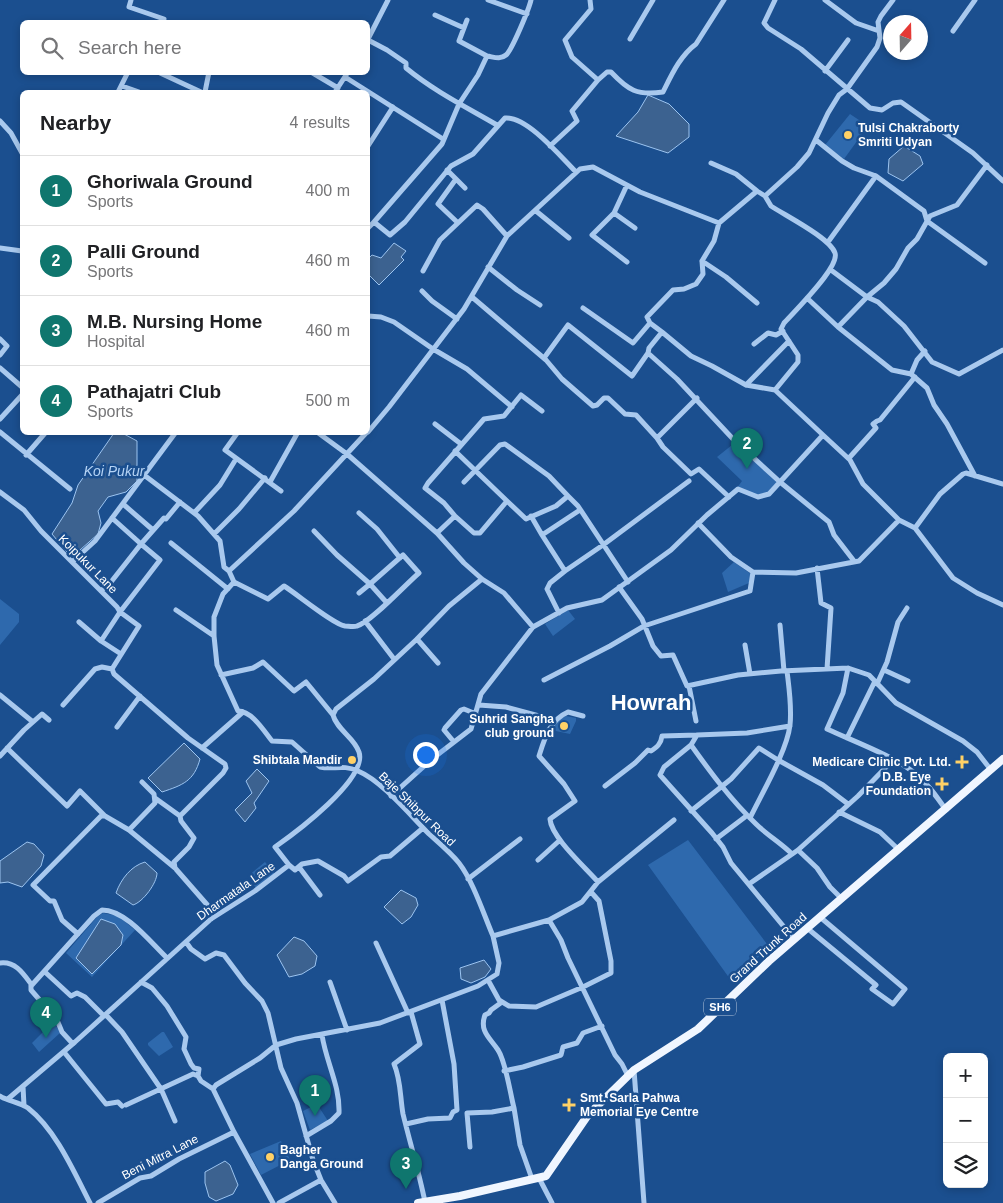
<!DOCTYPE html>
<meta charset="utf-8">
<style>
body{margin:0;font-family:Arial,sans-serif;background:#f2f2f2;color:#202124}
.controls{position:absolute;right:15px;bottom:15px;display:grid;overflow:hidden;border-radius:8px;box-shadow:0 2px 8px #0003}
.controls button{width:45px;height:45px;display:grid;place-items:center;padding:0;border:0;border-bottom:1px solid #e0e0e0;background:#fff;color:#202124;font:25px sans-serif}
.compass{position:absolute;left:883px;top:15px;width:45px;height:45px;border-radius:50%;background:#fff;box-shadow:0 2px 8px #0003;rotate:20deg}
.you{position:absolute;left:425px;top:754px;width:18px;height:18px;margin:-12px;border:4px solid #fff;border-radius:50%;background:#1a73e8;box-shadow:0 0 0 8px #1a73e833}
.badge{display:grid;place-items:center;width:32px;height:32px;border-radius:50%;background:#0f766e;color:#fff;font-size:16px;font-weight:700}
.pin{position:absolute;translate:-50% -41px;filter:drop-shadow(0 1px 2px #0008)}
.pin::after{content:'';position:absolute;top:26px;width:18px;height:15px;background:inherit;clip-path:polygon(0 0,100% 0,50% 100%)}
.list{margin:0;padding:0;list-style:none}
h2{display:flex;justify-content:space-between;align-items:center;height:65px;margin:0;padding:0 20px;font-size:21px}
h2 small{font-size:16px;font-weight:400;color:#757577}
.list li{display:grid;grid-template-columns:32px 1fr auto;gap:15px;align-items:center;box-sizing:border-box;height:70px;padding:0 20px;border-top:1px solid #e0e0e0}
.list b{display:block;font-size:19px;white-space:nowrap}
.list p{margin:0;font-size:16px;white-space:nowrap;color:#757577}
.list em{font-size:16px;font-style:normal;color:#757577}
.icon{flex:none;width:28px;height:28px;fill:none;stroke:currentColor;stroke-width:2;stroke-linecap:round;stroke-linejoin:round}
.map{position:relative;flex:none;width:1003px;height:1203px;overflow:hidden}
.search{position:absolute;background:#fff;box-shadow:0 2px 8px #0003;left:20px;top:20px;width:350px;height:55px;display:flex;align-items:center;gap:12px;box-sizing:border-box;padding:0 18px;border-radius:8px;color:#757577;font-size:19px}
.panel{position:absolute;background:#fff;box-shadow:0 2px 8px #0003;left:20px;top:90px;width:350px;height:345px;border-radius:8px}
.map>svg:first-child{display:block}
.green{fill:#2e69ad}
.water{fill:#3c6290;stroke:#9cc4f0}
.lines{fill:none;stroke-linecap:round;stroke-linejoin:round}
.street{stroke:#a9c9ee;stroke-width:5}
.primary{stroke:#f0f6ff;stroke-width:8}
.poi-dot{fill:#ffd166;stroke:#1b4f8f;stroke-width:2}
.labels{text-anchor:middle;stroke-width:5;stroke-linejoin:round;paint-order:stroke}
.shield{fill:#1b4f8f;stroke:#bbcadd;stroke-width:1}
.shield-label{font-size:11px;font-weight:bold;fill:#fff}
.poi-label{font-size:12px;font-weight:bold;fill:#fff;stroke:#1b4f8f;text-anchor:end}
.street-label{font-size:12px;fill:#fff;stroke:#1b4f8f}
.water-label{font-size:14px;font-style:italic;fill:#b5d3f5;stroke:#1b4f8f}
.town-label{font-size:22px;font-weight:bold;fill:#fff;stroke:#1b4f8f}
</style>
<div class="map">
<svg width="1003" height="1203" viewBox="0 0 1003 1203">
<rect width="100%" height="100%" fill="#1b4f8f"/>
<!-- green -->
<path class="green" d="M850 114 868 126 844 159 825 145Z
M732 445 740 448 778 483C762 500 757 495 737 488L742 481 717 457Z
M734 562 751 574 749 583 728 592 722 573Z
M0 599 19 614V622L0 645Z
M568 610 575 619 553 636 545 624Z
M566 716 576 718V721L570 734 551 730 556 721Z
M688 840 770 948 730 979 648 865Z
M265 862 276 875 256 888 248 876Z
M103 913 118 916 135 930 92 977 66 953 97 917Z
M52 1023 57 1027 60 1033 39 1052 32 1043Z
M162 1032H164L173 1047 159 1056 148 1045V1043Z
M317 1104 328 1121 310 1130 303 1111Z
M281 1141 290 1160 261 1175 250 1154Z"/>
<!-- water -->
<path class="water" d="M648 95 669 104 689 124V137L668 153 616 136 638 112Z
M904 146 920 156 923 164 903 181 888 173 889 159Z
M394 243 406 251 401 257 404 260 379 285 368 274V259L372 255 381 258Z
M114 433 124 434 137 441V481L126 492 108 497 98 511 101 523 98 534 80 550 67 552 52 534 72 503 78 485Z
M184 743 200 759C194 781 183 785 162 792L148 778Z
M257 769 269 781 254 803 256 808 245 822 235 810 252 793 246 781Z
M27 842 34 844 44 855 41 866 22 887 8 882 0 883V861Z
M145 862 157 873C157 883 143 902 133 905L116 893C121 879 131 866 145 862Z
M401 890 416 898 418 905 411 917 402 924 384 907Z
M101 919 115 924 123 935 121 945 92 974 76 958Z
M294 937 304 941 317 956 315 966 302 974 289 977 277 955Z
M484 960 491 969 485 977 471 983 461 979 460 968Z
M225 1161 230 1165 238 1185 233 1194 216 1201 209 1197 205 1183V1172Z"/>
<g class="lines">
<!-- street -->
<path class="street" d="M131 0 129 7 164 19 163 22
M488 0 527 14
M590 0 591 9 565 40 572 57 598 80 607 72H611C628 90 637 96 663 92 672 74 680 56 696 44L724 0
M775 0 764 23 768 28 801 49 870 108 882 110 893 103 901 102 973 153 1003 181
M825 0 856 23 879 31
M435 15 464 28
M467 20 459 41 487 56
M953 31 975 0
M368 39 388 0
M630 39 653 0
M368 40 387 50 406 63V68C434 91 466 107 497 125
M825 71 848 40
M158 72 201 92
M311 72 338 88
M345 77 443 139
M122 86 139 92
M118 92 128 72
M205 92 209 72
M335 92 348 72
M0 121 11 133 22 153
M816 140 842 161 854 168 876 176 924 211 927 221 985 263
M368 146 393 107
M550 146 577 121 572 111 598 80
M711 163 736 174 757 191
M447 170 465 188
M456 179 438 204 457 222
M536 211 569 238
M614 213 635 228
M374 222 442 144 459 104 478 75 487 56C494 57 500 60 506 55 512 50 529 9 531 0
M368 228 374 222 390 235 405 222 451 166 473 154 505 118C527 116 561 157 576 172
M828 242 876 176
M0 248 22 251
M702 261 726 277 757 303
M627 262 592 235 614 213 627 185
M488 267 517 290 540 305
M831 270 867 297 878 302 904 326 932 362 959 374 1003 350
M423 271 440 240 477 205 483 209 507 236
M422 291 432 301 457 319
M472 297 546 360 562 379 593 406 597 405 604 398H608L625 414 636 415 657 438
M807 298 838 327
M583 308 633 343 650 323
M368 316 381 317 394 322 433 349 467 369 512 407
M662 332 650 323 647 317 673 290 684 289 696 284 703 274 702 261 714 241 719 223 757 191 765 196
M0 339 7 346 0 355
M754 344 768 333 776 335 783 331
M925 351 917 360 911 374 927 388 934 405 947 424 975 476
M544 358 568 325 632 376 648 353
M0 368 22 387
M911 374 892 370 838 327 867 297 884 283 896 269 908 248 917 239 930 216 957 205 987 165
M746 385 789 341
M775 390 823 435
M697 398 657 438 663 447 691 474 699 469 729 497
M0 419 22 395
M435 424 461 444
M0 432 70 489
M238 432 225 450 281 491
M317 432 347 454 437 533 464 563 482 579 504 593 533 627
M367 432 294 511 229 571 234 582 223 594 214 617V636L217 665 238 711C252 711 264 731 272 741L292 742 320 767C334 770 342 764 358 771 382 781 410 815 429 834 439 843 451 853 459 863 473 881 484 915 493 936L549 920 561 940 568 958 615 1055 622 1064 628 1076
M368 432 389 407 464 309 507 236 580 169 593 167 640 192 719 223
M455 451 507 501
M26 455 46 432
M849 458 876 428 873 424 877 421 880 420 915 377
M144 475 198 516 220 541 224 567 229 571
M270 482 298 432
M464 482 500 445 505 444 549 476 568 496
M0 492 24 510 41 531 117 607 120 612 101 641 121 654
M123 504 153 530
M580 510 542 535 565 571 603 545 689 481
M194 513 220 485 236 459
M359 513 377 529 400 558
M455 516 444 503 425 488 428 483 484 419 504 416 521 395 542 411
M531 516 542 535
M698 523 731 557 753 572 796 573 859 561 899 520
M915 528 953 578 977 593 1003 605
M314 531 337 555 370 584 359 593
M437 533 455 516 474 533H480L507 501 526 519 556 506 568 496 578 506 628 582
M214 534 239 509 265 478
M171 543 228 589
M854 561 834 535 829 522 780 482 733 439 677 379 648 353 649 348 662 332 691 356 712 366 746 385 775 390 798 362V355L781 329 784 323C794 312 840 267 835 253 830 238 786 216 771 206L765 196 797 167 809 153 828 113 839 95 847 89 877 47 880 38 878 22 881 16 893 0
M72 562 95 541 176 432
M817 568 821 603 831 608 827 669
M234 582 268 599 284 586C297 594 333 624 345 626 348 626 354 627 357 626 370 623 407 583 419 573L403 555 370 584 387 603
M619 587 642 619 653 646 661 656 673 655 687 686 738 675 781 671 848 668 869 675 896 703 963 741 977 752 991 770
M101 591 111 582 141 544 112 518
M176 610 214 636
M559 613 547 589 550 583 565 571
M365 621 394 659
M79 622 101 641
M780 625 784 671
M417 639 438 663
M745 645 750 674
M848 668 843 693 827 729C855 742 892 755 916 774 928 784 937 797 946 810
M884 670 908 681
M221 675 253 668 263 662 294 691 306 682 333 715
M544 680 610 646 644 626 750 591 753 572
M877 684 887 662 898 622 907 608
M689 686 696 721
M0 695 33 722
M63 705 95 669 102 667 112 669
M479 705 506 707 554 720
M583 716 568 712C550 720 545 737 539 756L564 784 575 801 550 819C551 837 586 868 598 882
M117 727 140 696
M847 738 875 681
M454 742 444 730 445 728 461 710 464 709 476 714
M691 745 697 735 747 733 790 726
M7 748 67 806 80 791 105 816
M202 748 243 712
M0 756 24 730 42 714 49 720
M142 782 154 794 155 803 129 830 175 868 210 908 211 919
M605 786 635 763 648 750 651 751C657 747 661 744 662 736L697 735
M391 796 432 759 471 729 481 694 533 627 567 608 602 600 671 550 707 515 738 489 758 497 769 494 823 435 850 460 863 484 899 520 915 528 940 494 963 474 966 473 1003 484
M155 798 180 816
M691 811 731 779 759 748 778 760 823 785 848 804
M839 812 880 832 899 850
M750 818C762 793 787 751 790 725 792 707 789 688 787 671
M716 839 745 817
M798 850 817 868 830 887 842 899
M792 854C781 843 767 835 756 824 731 800 711 773 691 745L664 767 660 775 712 833 723 847 731 863 794 939
M538 860 560 840
M289 865 295 870 302 864 318 861 344 876 348 881 381 857 390 856 423 828
M299 867 320 895
M175 868 174 862 189 847 194 838 181 821 180 816 223 773 226 768 225 764 188 738 114 674 112 669 139 626 120 612 160 560 141 544 164 518 166 519 180 502
M468 879 520 839
M749 884 798 850 858 796 893 760
M549 920 582 902 598 882 674 820
M807 928 876 985 872 989 893 1004 905 989 820 917
M78 934 62 920 54 901H50L33 885 101 816H105L129 830
M186 942 191 949 205 959 216 953 224 955 245 983 262 1001 268 1013 281 1068 297 1103 313 1160 321 1180 335 1203
M376 943 408 1013
M0 963C15 961 23 973 31 984V990L57 1020 62 1032 73 1044
M45 972 71 996 77 993 85 997 104 1016
M488 980 499 1000 509 1006 536 1007 583 987 611 973V961L599 901 591 892
M141 982 152 988 167 1006 186 1037 184 1049 191 1064 194 1068 199 1069 198 1076 201 1081 213 1089 234 1132 273 1203
M330 982 347 1030
M31 986 94 916 102 910C126 910 151 943 167 958
M411 1012 420 1044 394 1064C401 1080 400 1097 403 1114 410 1143 419 1172 425 1202
M106 1015 122 1032 161 1089
M64 1052 106 1104 118 1102 122 1106
M634 1070 644 1203
M504 1071 523 1067 561 1055 563 1047 577 1043 583 1033 602 1026
M23 1086 24 1106
M161 1089 175 1121
M213 1089 216 1085 260 1058 276 1045 296 1039 380 1023 478 986 497 974 499 963 493 936
M0 1096C8 1101 19 1102 28 1108 56 1130 74 1172 90 1203
M9 1098 75 1042 211 919 255 891 289 865 275 847C295 833 368 779 359 752 354 737 337 730 333 715L336 709 374 679 417 639 449 606 482 579
M126 1105 193 1074 198 1076
M514 1108 520 1145 532 1179
M406 1124 428 1119 450 1118 453 1112 457 1110 454 1064 442 1000
M306 1136 331 1121 339 1113C340 1085 326 1062 322 1035
M470 1147 467 1113 492 1112 514 1108C510 1093 506 1062 498 1050 490 1038 479 1031 485 1015L489 1013 491 1010 502 1002
M539 1178 552 1203
M98 1203 140 1178 151 1176 179 1159 234 1132
M279 1203 321 1180"/>
<!-- primary -->
<path class="primary" d="M418 1203 460 1196 546 1176 588 1115 634 1070 698 1029 769 961 1003 759"/>
</g>
<!-- markers -->
<g class="poi-dot">
<circle cx="848" cy="135" r="5"/>
<circle cx="564" cy="726" r="5"/>
<circle cx="352" cy="760" r="5"/>
<path d="M959.5 754.5h5v5h5v5h-5v5h-5v-5h-5v-5h5z"/>
<path d="M939.5 776.5h5v5h5v5h-5v5h-5v-5h-5v-5h5z"/>
<path d="M566.5 1097.5h5v5h5v5h-5v5h-5v-5h-5v-5h5z"/>
<circle cx="270" cy="1157" r="5"/>
</g>
<g class="labels">
<!-- shield labels -->
<rect class="shield" x="704" y="998.5" width="32" height="17" rx="4"/>
<g class="shield-label">
<text x="720" y="1011">SH6</text>
</g>
<!-- poi labels -->
<g class="poi-label">
<text x="858" y="132" text-anchor="start">Tulsi Chakraborty<tspan x="858" dy="14">Smriti Udyan</tspan></text>
<text x="554" y="723">Suhrid Sangha<tspan x="554" dy="14">club ground</tspan></text>
<text x="342" y="764">Shibtala Mandir</text>
<text x="951" y="766">Medicare Clinic Pvt. Ltd.</text>
<text x="931" y="781">D.B. Eye<tspan x="931" dy="14">Foundation</tspan></text>
<text x="580" y="1102" text-anchor="start">Smt. Sarla Pahwa<tspan x="580" dy="14">Memorial Eye Centre</tspan></text>
<text x="280" y="1154" text-anchor="start">Bagher<tspan x="280" dy="14">Danga Ground</tspan></text>
</g>
<!-- street labels -->
<g class="street-label">
<text transform="translate(88 564) rotate(45)" y="4">Koipukur Lane</text>
<text transform="translate(417 809) rotate(44)" y="4">Baje Shibpur Road</text>
<text transform="translate(236 891) rotate(-35)" y="4">Dharmatala Lane</text>
<text transform="translate(768 948) rotate(-42)" y="4">Grand Trunk Road</text>
<text transform="translate(160 1157) rotate(-27)" y="4">Beni Mitra Lane</text>
</g>
<!-- water labels -->
<g class="water-label">
<text x="114" y="476">Koi Pukur</text>
</g>
<!-- town labels -->
<g class="town-label">
<text x="651" y="710">Howrah</text>
</g>
</g>
</svg>
<div class="controls">
<button>+</button>
<button>−</button>
<button><svg class="icon" aria-label="layers" viewBox="0 0 24 24"><path d="M12 4l9 5-9 5-9-5zM3 14l9 5 9-5"/></svg></button>
</div>
<svg class="compass" viewBox="-18 -18 36 36"><path d="M0-13l5 13h-10z" fill="#e53935"/><path d="M0 13l5-13h-10z" fill="#757577"/></svg>
<div class="you"></div>
<div class="pin badge" style="left:315px;top:1116px">1</div>
<div class="pin badge" style="left:747px;top:469px">2</div>
<div class="pin badge" style="left:406px;top:1189px">3</div>
<div class="pin badge" style="left:46px;top:1038px">4</div>
<div class="search"><svg class="icon" aria-label="search" viewBox="0 0 24 24"><circle cx="10" cy="10" r="6"/><path d="M15 15l6 6"/></svg>Search here</div>
<section class="panel">
<h2>Nearby<small>4 results</small></h2>
<ul class="list">
<li><span class="badge">1</span><div><b>Ghoriwala Ground</b><p>Sports</p></div><em>400 m</em></li>
<li><span class="badge">2</span><div><b>Palli Ground</b><p>Sports</p></div><em>460 m</em></li>
<li><span class="badge">3</span><div><b>M.B. Nursing Home</b><p>Hospital</p></div><em>460 m</em></li>
<li><span class="badge">4</span><div><b>Pathajatri Club</b><p>Sports</p></div><em>500 m</em></li>
</ul>
</section>
</div>
